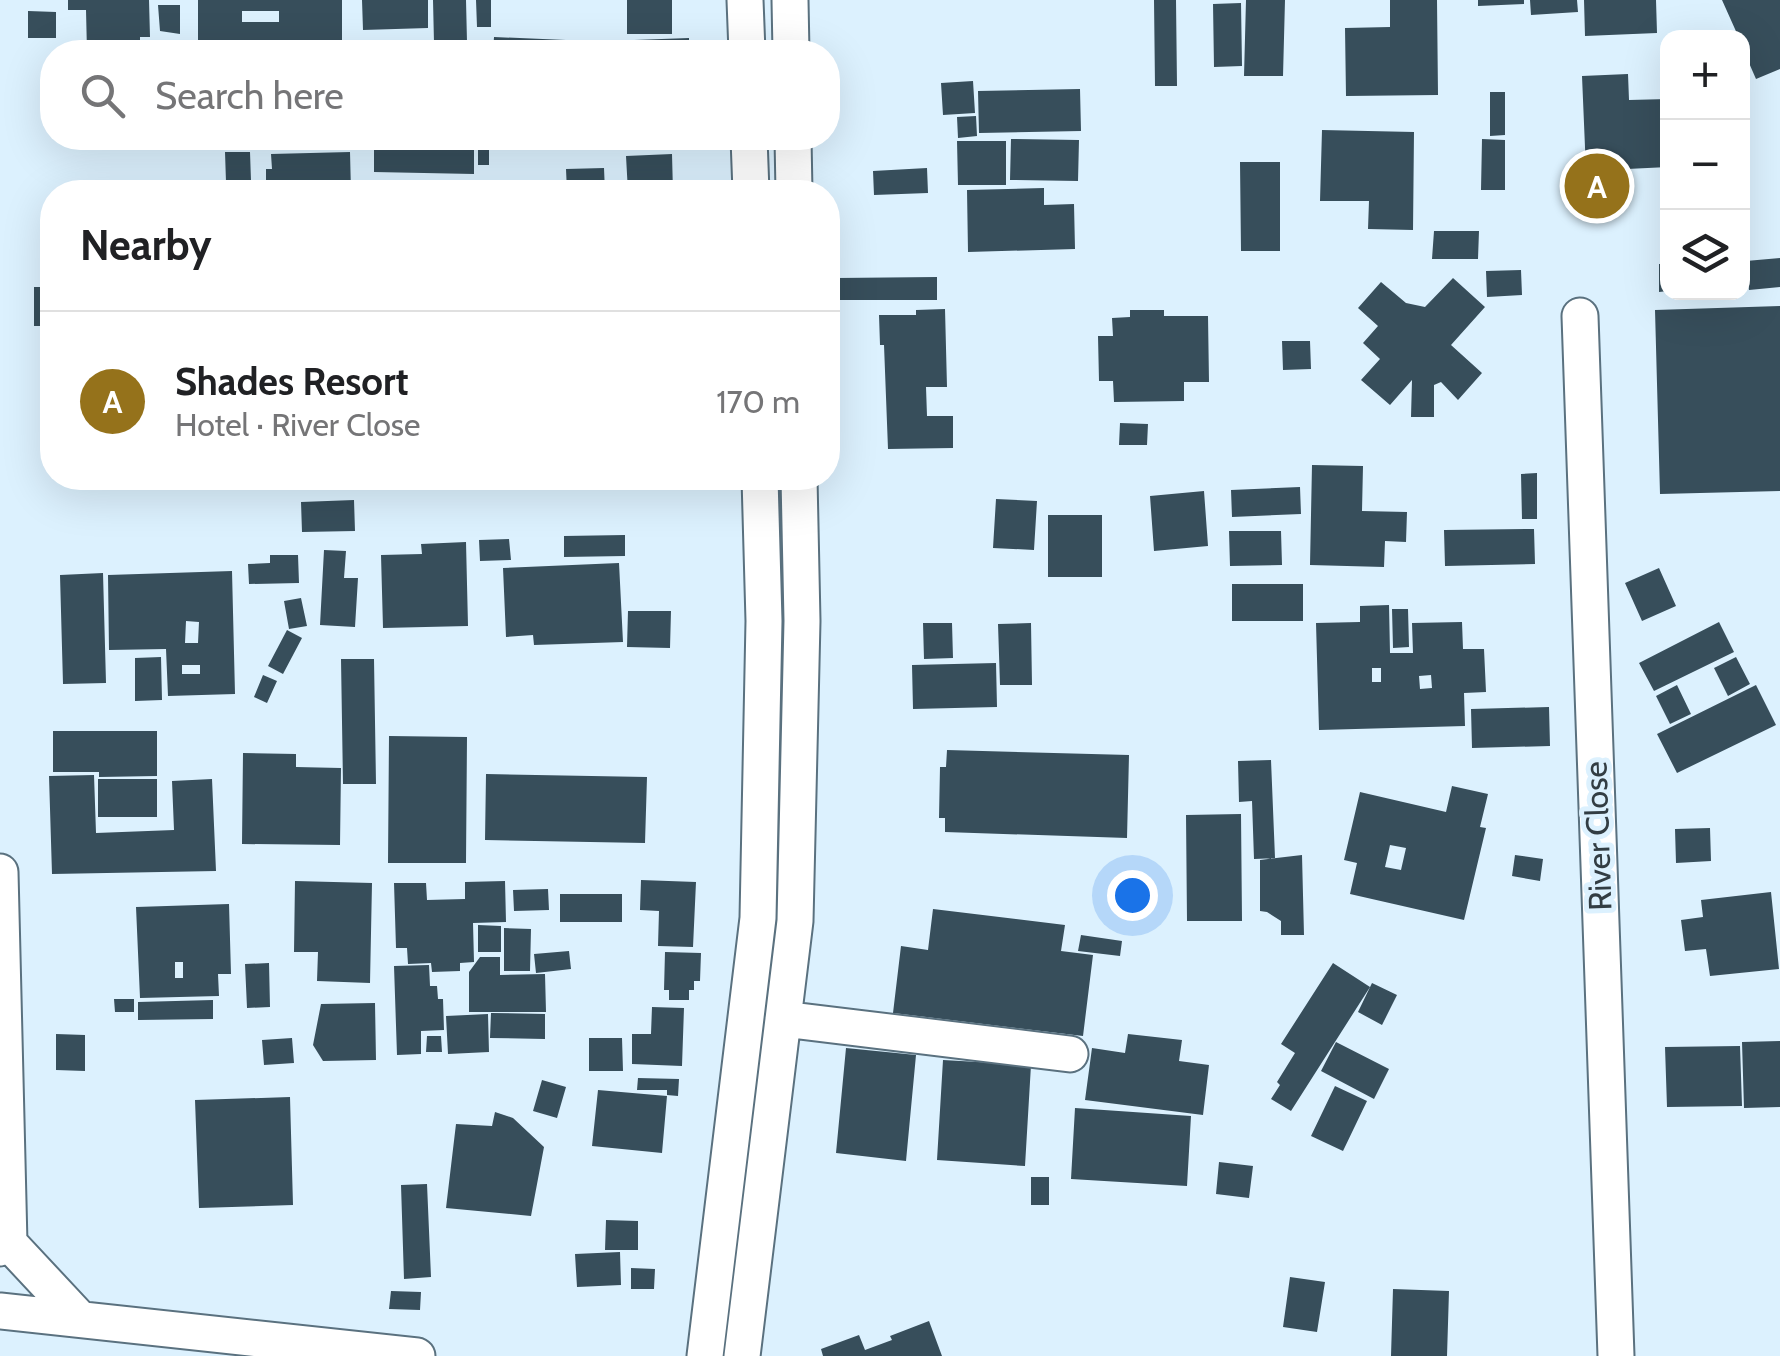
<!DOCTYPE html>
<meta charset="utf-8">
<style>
body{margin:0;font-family:Cabin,sans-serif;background:#f6f6f6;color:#202124}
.controls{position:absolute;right:30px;top:30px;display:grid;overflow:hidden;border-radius:20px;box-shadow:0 10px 40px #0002}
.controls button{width:90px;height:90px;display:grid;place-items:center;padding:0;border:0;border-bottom:2px solid #e0e0e0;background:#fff;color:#202124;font:50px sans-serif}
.you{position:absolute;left:1132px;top:895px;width:35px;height:35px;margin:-25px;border:8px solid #fff;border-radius:50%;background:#1a73e8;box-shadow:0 0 0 15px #1a73e833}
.badge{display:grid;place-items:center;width:65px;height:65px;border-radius:50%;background:#95721b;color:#fff;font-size:32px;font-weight:700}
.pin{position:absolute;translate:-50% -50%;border:5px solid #fff;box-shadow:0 2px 10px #0006}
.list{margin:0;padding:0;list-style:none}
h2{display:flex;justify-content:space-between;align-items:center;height:130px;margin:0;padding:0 40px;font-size:42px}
h2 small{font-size:32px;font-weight:400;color:#757577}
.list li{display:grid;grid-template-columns:65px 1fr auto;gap:30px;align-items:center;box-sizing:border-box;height:180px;padding:0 40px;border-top:2px solid #e0e0e0}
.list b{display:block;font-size:38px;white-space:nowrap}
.list p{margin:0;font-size:32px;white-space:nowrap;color:#757577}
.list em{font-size:32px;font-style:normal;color:#757577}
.icon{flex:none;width:55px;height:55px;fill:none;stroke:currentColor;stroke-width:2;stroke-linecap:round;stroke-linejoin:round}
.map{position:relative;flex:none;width:1780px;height:1356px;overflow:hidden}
.search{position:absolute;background:#fff;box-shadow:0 10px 40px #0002;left:40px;top:40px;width:800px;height:110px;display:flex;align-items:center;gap:25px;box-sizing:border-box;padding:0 35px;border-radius:40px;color:#757577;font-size:38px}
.panel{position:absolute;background:#fff;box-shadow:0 10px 40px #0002;left:40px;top:180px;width:800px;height:310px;border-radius:40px}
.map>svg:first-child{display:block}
.building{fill:#374e5b;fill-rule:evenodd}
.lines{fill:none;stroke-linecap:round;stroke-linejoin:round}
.minor-casing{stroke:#5a717f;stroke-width:39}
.minor{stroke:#fff;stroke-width:35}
.labels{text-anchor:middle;stroke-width:10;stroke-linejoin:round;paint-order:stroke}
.street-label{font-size:32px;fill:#323d43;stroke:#dcf1fe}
</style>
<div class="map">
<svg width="1780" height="1356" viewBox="0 0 1780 1356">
<rect width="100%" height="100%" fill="#dcf1fe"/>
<!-- building -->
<path class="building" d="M68 0H149L150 37H140V42H149L150 52H87L86 10H68Z
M198 0H342V52H198ZM242 11H279V22H242Z
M362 0H428V28L363 30Z
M433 0H466L467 42 434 43Z
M476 0H491V27H477Z
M627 0H672V34H627Z
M1154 0H1176L1177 86H1155Z
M1246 0H1285L1283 76H1244Z
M1390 0H1437L1438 95 1346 96 1345 28 1390 27Z
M1478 0H1524V4L1478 6Z
M1530 0H1577L1578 12 1531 15Z
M1584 0H1656L1657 33 1585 36Z
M1722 0H1780V69L1756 79 1742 47V38H1739Z
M1241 3 1242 66 1214 67 1213 4Z
M158 5H180V34L160 31Z
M28 11 56 12V38H28Z
M494 37 589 41V52H493Z
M689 38V52H607V41Z
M1628 74 1629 100 1668 99V167L1586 171 1582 76Z
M973 81 975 113 943 115 941 83Z
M1080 89 1081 131 979 133 978 91Z
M1490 92H1505V135L1490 136Z
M976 116 977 136 958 138 957 117Z
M1322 130 1414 132 1413 230 1368 229 1369 201H1320Z
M386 138H474V174L374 172V143L386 144Z
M1011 139 1079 140 1078 181 1010 180Z
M1482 139 1505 140V190H1481Z
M957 141H1006V185H958Z
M478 144H489V165H478Z
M225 152H250L251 181 226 182Z
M350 152 351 192H266V169H272L271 154Z
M672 154 673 192H628L626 156Z
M1240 162H1280V251H1241Z
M604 168 605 192H567L566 169Z
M927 168 928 193 874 195 873 171Z
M1044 188V205L1074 204 1075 249 968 252 967 190Z
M1434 231H1479L1478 259H1432Z
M1780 258V287L1749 290 1746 261Z
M1659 264H1668V291L1659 292Z
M1521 270 1522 295 1487 297 1486 271Z
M937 277V300H837V278Z
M1453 278 1485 307 1451 345 1482 373 1458 400 1441 382 1434 385V417H1411L1412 380 1390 405 1361 380 1380 359 1363 343 1378 326 1358 308 1381 282 1406 303 1425 307Z
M34 287H52V326H34Z
M1780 306V491L1660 494 1655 310Z
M945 309 947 387H926L927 416H953V448L888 449 884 345H880L879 315H916V310Z
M1130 310H1164V316H1208L1209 382H1184V401L1114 402 1113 381H1099L1098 336H1113L1112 318 1130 317Z
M1282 341H1310L1311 369 1283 370Z
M1120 423 1148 424 1147 445H1119Z
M1312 465 1363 466 1362 511 1407 512 1406 542 1385 541 1384 567 1310 565Z
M1537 473V519H1522L1521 474Z
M1300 487 1301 514 1232 517 1231 490Z
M1204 491 1208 546 1154 551 1150 496Z
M996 499 1037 501 1034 550 993 548Z
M354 500 355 531 302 532 301 502Z
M1048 515H1102V577H1048Z
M1534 529 1535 564 1445 566 1444 530Z
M1229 531H1281L1282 565 1230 566Z
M625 535V556L564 557V536Z
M509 539 511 560 480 561 479 540Z
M466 542 468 626 383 628 381 555 422 554 421 544Z
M324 550 346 551 344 578H358L355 627 320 625Z
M270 555H298L299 583 249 584 248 564 270 563Z
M619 563 623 642 534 645 533 635 506 637 503 568Z
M1659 568 1676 606 1642 621 1625 583Z
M232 571 235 694 168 696 166 649 109 650 108 575ZM186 621 199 622 198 643H185ZM182 665H200V674H182Z
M103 573 106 683 63 684 60 575Z
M1232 584H1303V621H1232Z
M301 598 307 626 289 629 284 601Z
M1389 605 1390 653H1413L1412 623 1462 622 1463 649H1484L1486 692 1464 693 1465 726 1319 730 1316 623 1360 622V606ZM1372 668H1381V682H1372ZM1431 675 1432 688 1420 689 1419 676Z
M1392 609H1408L1409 647 1393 648Z
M628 611H671L670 648 627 647Z
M1719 622 1734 652 1654 691 1639 663Z
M923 623H952L953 658 924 659Z
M1031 623 1032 685H1000L998 624Z
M287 630 302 638 283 674 268 666Z
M161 657 162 700 135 701V658Z
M1736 657 1750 684 1728 696 1714 668Z
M341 659H374L376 784H343Z
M996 663 997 707 913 709 912 665Z
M263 675 277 681 267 703 254 697Z
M1677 685 1691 714 1670 724 1656 696Z
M1756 685 1776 725 1677 773 1657 734Z
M1549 707 1550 746 1472 748 1471 709Z
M53 731H157V776L99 777V772H53Z
M389 736 467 737 466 863H388Z
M947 750 1129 755 1127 838 945 832V818H939L940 767H946Z
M243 753 296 754V767L341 768 340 845 242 844Z
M1271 760 1275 858 1254 859 1252 801 1239 802 1238 761Z
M486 774 647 777 645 843 485 840Z
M94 775 96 833 174 830 172 781 212 779 216 871 52 874 49 776Z
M98 779H157V817H98Z
M1452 786 1488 794 1480 827 1486 828 1464 920 1350 894 1357 863 1344 860 1360 792 1446 812ZM1390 845 1406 848 1401 870 1385 867Z
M1241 814 1242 921H1187L1186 815Z
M1710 828 1711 861 1676 863 1675 829Z
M1302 855 1304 935H1281V921L1267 912 1260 911V860Z
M1515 855 1543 859 1540 881 1512 876Z
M641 880 696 882 693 947 658 946 659 911 640 910Z
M295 881 372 883 370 983 317 981 318 952H294Z
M505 881 506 922 473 923 474 962 460 963V971L432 972 431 963 408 964 407 948H396L394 883H426L427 900 465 899V882Z
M548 889 549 910 514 911 513 890Z
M1771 892 1779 969 1710 976 1706 949 1685 951 1681 920 1703 917 1701 900Z
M560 894H622V922H560Z
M229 904 231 974H218L219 996 140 998 136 907ZM175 962H183V978H175Z
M933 909 1065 925 1061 951 1093 955 1083 1036 893 1013 901 946 928 950Z
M478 925 501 926V952H478Z
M504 928 531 929 530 971H504Z
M1081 935 1122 941 1120 956 1078 951Z
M569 951 571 969 536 973 534 954Z
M665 952 701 953 700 981H694V990H689V1000H669V990H664Z
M480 957H500V975L545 974 546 1012H469V972Z
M269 963 270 1007 247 1008 245 964Z
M1333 963 1370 987 1291 1111 1271 1099 1280 1085 1277 1082 1295 1053 1281 1044Z
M429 965 430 986H437L438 999H443L444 1030 421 1031V1054L397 1055 394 966Z
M1372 983 1397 995 1382 1025 1358 1012Z
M114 999H134V1012H115Z
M213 1000V1019L138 1020V1002Z
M375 1003 376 1060 323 1061 313 1045 321 1004Z
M652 1007 684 1008 682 1066 632 1064V1034H651Z
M491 1013 545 1014V1039L490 1038Z
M488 1014 489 1052 448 1054 446 1016Z
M56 1034 85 1035V1071L56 1070Z
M1128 1034 1182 1040 1179 1061 1209 1065 1203 1115 1085 1100 1092 1048 1125 1053Z
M427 1036H441L442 1052H426Z
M292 1038 294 1063 264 1065 262 1040Z
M589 1038H622L623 1071H589Z
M1780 1041V1107L1744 1108 1742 1042Z
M1336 1042 1389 1069 1374 1099 1321 1071Z
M1740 1046 1742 1106 1667 1107 1665 1047Z
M846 1048 916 1055 906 1161 836 1153Z
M943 1060 1031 1065 1025 1166 937 1160Z
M638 1078 679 1079 678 1096 667 1095V1090H637Z
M542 1080 566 1087 557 1118 533 1111Z
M1335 1086 1367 1101 1343 1151 1311 1136Z
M598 1090 667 1096 662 1153 592 1146Z
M290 1097 293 1205 199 1208 195 1100Z
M1075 1108 1191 1116 1187 1186 1071 1179Z
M495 1112 513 1118 544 1147 531 1216 446 1208 456 1124 492 1126Z
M1219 1162 1253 1166 1249 1198 1216 1194Z
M1031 1177H1049V1205H1031Z
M427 1184 431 1277 404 1279 401 1185Z
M606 1220 638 1221V1250H605Z
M620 1252 621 1285 577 1287 575 1254Z
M631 1268 655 1269 654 1289H631Z
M1290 1277 1325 1282 1317 1332 1283 1327Z
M1393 1289 1449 1291 1447 1356H1391Z
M391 1291 421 1292 420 1310 389 1309Z
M929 1321 942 1356H823L821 1349 859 1335 865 1350 892 1340 890 1336Z"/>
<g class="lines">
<!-- minor casing -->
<g class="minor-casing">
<path id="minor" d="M745 0 747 52
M790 0 791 52
M749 138 751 192
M793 138 794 192
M1580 316 1616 1356
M0 872 9 1243 0 1248
M783 1019 1070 1054
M9 1243 80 1319
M0 1311 417 1356
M705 1356 758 918 764 621 760 478
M742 1356 795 921 802 621 799 478"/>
</g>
<!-- minor -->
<use href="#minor" class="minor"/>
</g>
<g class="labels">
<!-- street labels -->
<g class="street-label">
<text transform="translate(1598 836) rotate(-92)" y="11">River Close</text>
</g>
</g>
</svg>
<div class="controls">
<button>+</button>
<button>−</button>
<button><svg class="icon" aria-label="layers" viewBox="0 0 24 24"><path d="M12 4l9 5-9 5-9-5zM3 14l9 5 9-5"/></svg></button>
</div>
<div class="you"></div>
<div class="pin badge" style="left:1597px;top:186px">A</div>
<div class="search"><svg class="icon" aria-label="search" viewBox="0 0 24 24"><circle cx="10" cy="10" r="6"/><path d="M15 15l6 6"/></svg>Search here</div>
<section class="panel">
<h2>Nearby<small></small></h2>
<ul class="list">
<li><span class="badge">A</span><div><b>Shades Resort</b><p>Hotel · River Close</p></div><em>170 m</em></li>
</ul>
</section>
</div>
